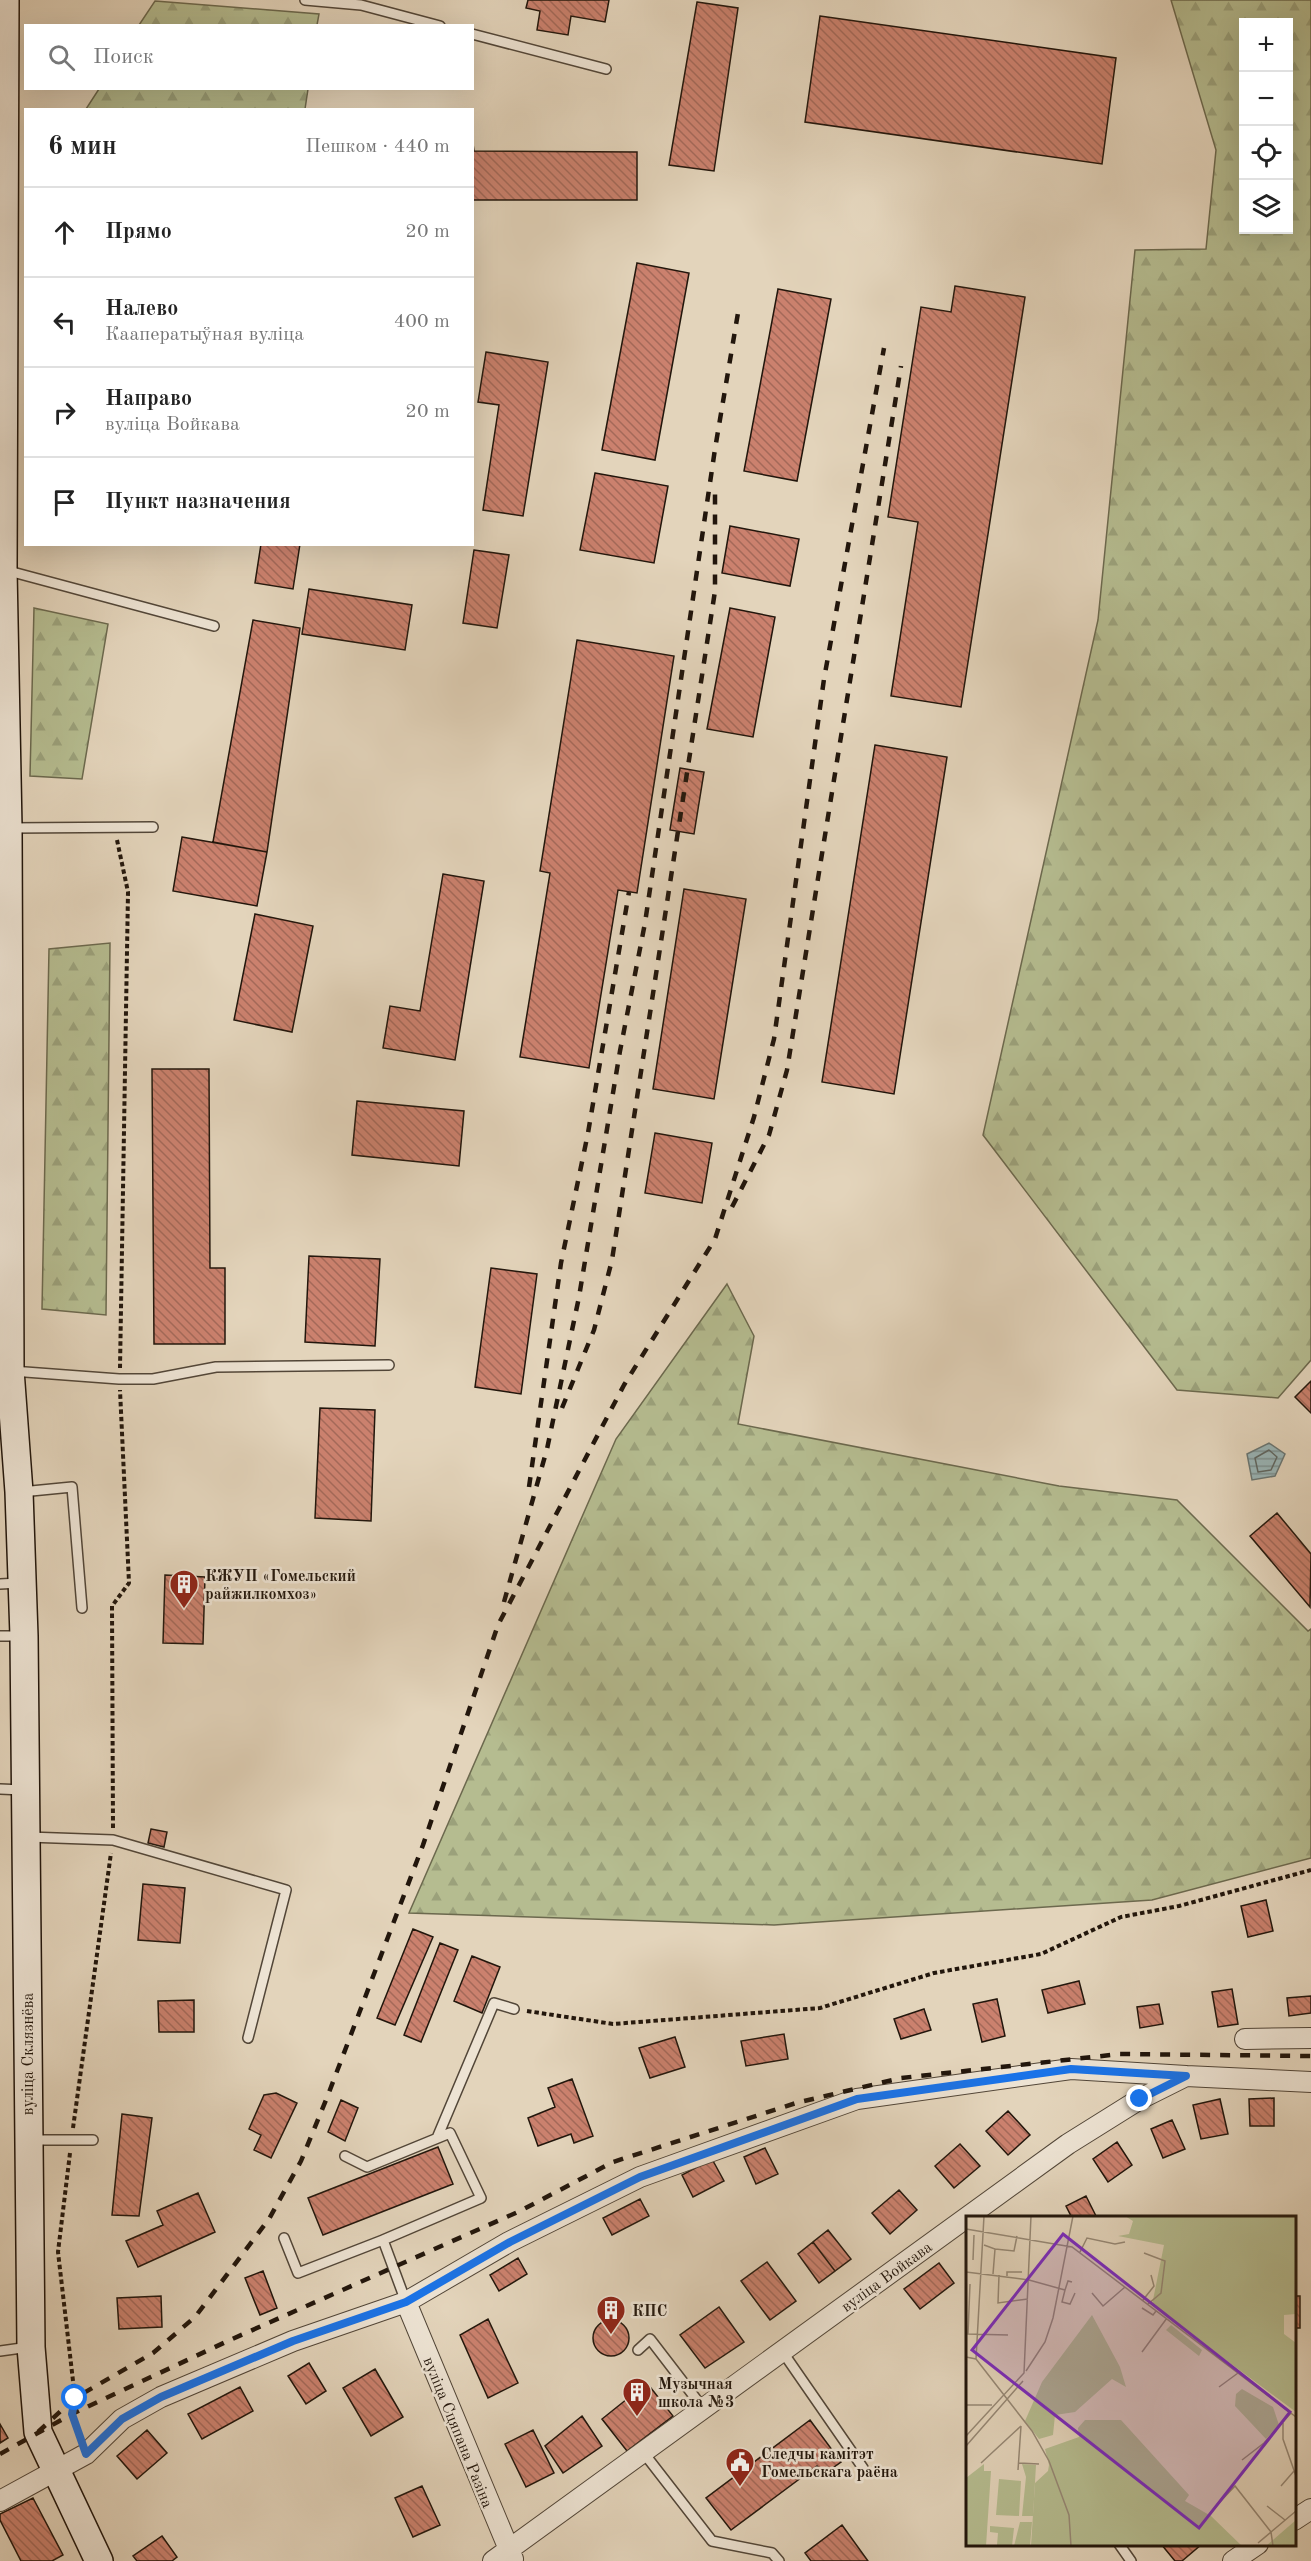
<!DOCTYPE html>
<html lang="ru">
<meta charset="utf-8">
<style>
body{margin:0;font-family:"Old Standard TT",serif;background:#f6f6f6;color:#222}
.controls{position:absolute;right:18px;top:18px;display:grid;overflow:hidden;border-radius:0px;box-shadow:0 6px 24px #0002}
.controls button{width:54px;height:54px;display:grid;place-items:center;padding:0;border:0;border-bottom:2px solid #e0e0e0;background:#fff;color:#222;font:30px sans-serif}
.stop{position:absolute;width:18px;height:18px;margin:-14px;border:4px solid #1a73e8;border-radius:50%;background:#fff}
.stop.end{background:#1a73e8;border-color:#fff;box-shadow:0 2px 6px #0008}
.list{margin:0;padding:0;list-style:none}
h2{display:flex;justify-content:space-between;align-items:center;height:78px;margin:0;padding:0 24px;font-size:26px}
h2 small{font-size:20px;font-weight:400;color:#767676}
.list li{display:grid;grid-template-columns:39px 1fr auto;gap:18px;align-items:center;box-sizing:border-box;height:90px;padding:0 24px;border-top:2px solid #e0e0e0}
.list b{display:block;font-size:22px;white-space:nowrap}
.list p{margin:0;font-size:20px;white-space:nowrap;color:#767676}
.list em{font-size:20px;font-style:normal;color:#767676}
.icon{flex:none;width:33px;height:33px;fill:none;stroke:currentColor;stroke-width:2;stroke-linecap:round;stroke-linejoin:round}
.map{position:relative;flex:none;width:1311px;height:2561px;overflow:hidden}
.search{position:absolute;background:#fff;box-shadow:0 6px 24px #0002;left:24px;top:24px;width:450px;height:66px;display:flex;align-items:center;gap:15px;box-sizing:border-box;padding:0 21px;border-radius:0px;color:#767676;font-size:22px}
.panel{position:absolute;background:#fff;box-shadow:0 6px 24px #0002;left:24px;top:108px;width:450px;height:438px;border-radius:0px}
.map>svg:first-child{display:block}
.forest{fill:url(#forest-firs);stroke:#6c694e;stroke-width:1.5;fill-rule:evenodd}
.water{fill:url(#water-rules);stroke:#697674;stroke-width:1.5}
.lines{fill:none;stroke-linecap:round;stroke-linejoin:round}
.shore{stroke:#5e6662;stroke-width:1.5}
.building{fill:url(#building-back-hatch);stroke:#22160c;stroke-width:1.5}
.lane-casing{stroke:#524638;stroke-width:12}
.street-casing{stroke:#524638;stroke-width:22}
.secondary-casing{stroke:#22160c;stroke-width:30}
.path{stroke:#22160c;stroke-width:4;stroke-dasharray:4.5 3;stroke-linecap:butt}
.lane{stroke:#ede3d3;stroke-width:9}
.street{stroke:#ede3d3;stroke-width:20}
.secondary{stroke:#ede3d3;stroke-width:27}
.rail{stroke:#22160c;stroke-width:4.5;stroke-dasharray:10 10;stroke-linecap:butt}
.route{stroke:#1a73e8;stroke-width:8}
.labels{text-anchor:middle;stroke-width:5;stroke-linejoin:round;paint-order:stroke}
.poi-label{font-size:16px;font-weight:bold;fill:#22160c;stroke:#ede3d3;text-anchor:start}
.street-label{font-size:16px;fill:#22160c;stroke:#ede3d3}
.inset-road{fill:none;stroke:#968875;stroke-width:1.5}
.view{fill:#7b2cbf;fill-opacity:0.15;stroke:#7b2cbf;stroke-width:3}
.inset-edge{fill:none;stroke:#22160c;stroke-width:3}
</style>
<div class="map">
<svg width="1311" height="2561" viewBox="0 0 1311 2561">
<defs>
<pattern id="forest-firs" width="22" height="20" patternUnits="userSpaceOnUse" patternTransform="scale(1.5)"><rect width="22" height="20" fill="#b5bc90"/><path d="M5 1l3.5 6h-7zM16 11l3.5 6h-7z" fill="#9ba17b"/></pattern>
<pattern id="water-rules" width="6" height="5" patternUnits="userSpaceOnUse" patternTransform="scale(1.5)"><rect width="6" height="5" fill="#99b6b9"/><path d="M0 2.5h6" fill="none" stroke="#7c9395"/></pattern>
<pattern id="building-back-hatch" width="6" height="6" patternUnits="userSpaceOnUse" patternTransform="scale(1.5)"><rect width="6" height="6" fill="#cb816e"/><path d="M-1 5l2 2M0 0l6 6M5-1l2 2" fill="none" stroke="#a46959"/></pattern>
</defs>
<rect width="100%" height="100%" fill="#e3d4bb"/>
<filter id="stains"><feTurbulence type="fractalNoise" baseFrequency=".00333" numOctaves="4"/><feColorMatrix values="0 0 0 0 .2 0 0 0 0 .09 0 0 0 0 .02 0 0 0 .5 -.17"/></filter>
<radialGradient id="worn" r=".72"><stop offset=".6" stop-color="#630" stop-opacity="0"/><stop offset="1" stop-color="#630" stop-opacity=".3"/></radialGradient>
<!-- forest -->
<path class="forest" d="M1171 0H1311V1360L1278 1398 1177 1390 983 1135 1098 620 1135 250 1206 249 1216 150ZM1244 22H1288V230H1244Z
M155 1 319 14 317 25H139Z
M99 89V88L308 89 305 109H86Z
M34 608 108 624 82 779 30 776Z
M110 943 106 1315 42 1309 49 949Z
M727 1284 754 1336 738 1424 1059 1486 1177 1500 1308 1631 1311 1629V1858L1152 1900 774 1925 409 1913 616 1439Z"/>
<!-- water -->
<path class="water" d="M1269 1443 1285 1454 1275 1476 1252 1480 1247 1454Z"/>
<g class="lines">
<!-- shore -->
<path class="shore" d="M1269 1450 1277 1457 1271 1470 1258 1472 1255 1458Z"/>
</g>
<!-- building -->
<path class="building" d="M528 0H609L605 22 571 16 568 35 537 30 540 11 526 8Z
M697 2 738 8 714 171 669 165Z
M820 16 1116 58 1102 164 805 122Z
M472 136 474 151 637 152V200H472Z
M637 263 689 273 655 460 602 450Z
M955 286 1025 297 961 707 891 696 918 522 888 517 921 307 951 312Z
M778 289 831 299 797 481 744 471Z
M486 352 548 362 523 516 483 510 499 405 478 402Z
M595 473 668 486 654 563 580 550Z
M730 526 799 539 790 586 722 573Z
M261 544H300L293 589 255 583Z
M474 550 509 555 497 628 463 623Z
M309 589 412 605 405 650 302 634Z
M730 608 775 617 753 737 707 729Z
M253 620 300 628 267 852 213 842Z
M577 640 674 656 637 893 618 890 589 1068 520 1057 550 873 540 871Z
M875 745 947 757 894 1094 822 1082Z
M680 768 704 772 694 834 670 830Z
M182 837 267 852 257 906 173 891Z
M443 874 484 881 455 1060 383 1048 390 1006 420 1011Z
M684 889 746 899 714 1099 653 1089Z
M255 914 313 926 292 1032 234 1020Z
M152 1069H209L210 1268H225V1344H154Z
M357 1101 464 1111 459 1166 352 1155Z
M655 1133 712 1143 702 1203 645 1193Z
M309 1256 380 1259 375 1346 305 1342Z
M491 1268 537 1274 521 1394 475 1387Z
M1311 1381V1413L1295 1397Z
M320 1408 375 1410 371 1521 315 1518Z
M1277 1513 1311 1554 1310 1607 1250 1536Z
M165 1575 205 1577 203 1644 163 1643Z
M151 1829 167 1832 164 1847 148 1843Z
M143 1884 185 1888 180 1943 138 1940Z
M1266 1900 1273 1931 1248 1937 1241 1906Z
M413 1929 433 1937 395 2025 377 2018Z
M440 1943 458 1950 421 2042 404 2035Z
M472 1956 500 1967 482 2013 454 2001Z
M1079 1981 1085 2004 1048 2013 1042 1990Z
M1232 1989 1238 2024 1218 2027 1212 1992Z
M1311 1996V2013L1289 2016 1287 1998Z
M997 1999 1005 2036 982 2042 973 2004Z
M194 2000V2032H159L158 2001Z
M1159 2004 1163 2024 1140 2028 1137 2007Z
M924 2009 931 2030 901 2039 894 2019Z
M784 2034 788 2059 746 2066 741 2041Z
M675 2037 685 2067 650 2078 639 2048Z
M572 2079 593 2136 574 2143 571 2134 538 2146 528 2118 555 2107 548 2088Z
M276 2093 297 2103 271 2158 254 2150 261 2135 249 2129 264 2095Z
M1274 2098V2126H1250L1249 2099Z
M1220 2099 1228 2134 1201 2139 1193 2105Z
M341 2100 358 2108 345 2141 328 2132Z
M1008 2111 1030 2135 1008 2155 986 2131Z
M122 2114 152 2118 139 2216 112 2215Z
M1172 2120 1185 2149 1163 2158 1151 2129Z
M1117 2142 1132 2165 1108 2182 1093 2159Z
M960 2144 980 2166 954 2188 935 2166Z
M438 2147 453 2184 323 2235 308 2198Z
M765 2148 778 2174 756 2184 744 2157Z
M712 2159 724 2181 693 2197 682 2175Z
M899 2190 917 2210 890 2234 872 2213Z
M198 2193 215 2232 138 2267 126 2241 163 2225 157 2211Z
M1086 2196 1097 2218H1072L1066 2206Z
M640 2199 649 2216 612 2235 603 2218Z
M828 2230 851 2259 835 2271 813 2242Z
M828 2230 851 2259 819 2283 798 2254Z
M813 2242 835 2271 819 2283 798 2254Z
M518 2258 527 2274 499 2291 490 2275Z
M767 2262 796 2301 770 2320 741 2281Z
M939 2263 954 2283 920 2309 904 2289Z
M263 2271 277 2308 260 2315 245 2278Z
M161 2296 162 2327 119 2329 117 2298Z
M1294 2296H1300V2328H1294Z
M719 2307 744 2342 705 2368 680 2335Z
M488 2319 518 2383 488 2398 460 2335Z
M593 2338a18 18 0 1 1 36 0a18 18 0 1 1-36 0Z
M309 2363 326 2391 306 2404 288 2376Z
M375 2369 403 2417 371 2436 343 2388Z
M647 2383 673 2416 627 2451 602 2419Z
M240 2387 253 2411 202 2439 188 2414Z
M582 2416 602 2446 563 2473 545 2446Z
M810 2420 841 2462 824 2474 817 2466 731 2530 706 2498Z
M0 2424 8 2438 0 2443Z
M147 2430 167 2453 137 2479 117 2456Z
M533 2430 554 2473 526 2487 505 2444Z
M422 2486 440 2525 413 2537 395 2498Z
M33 2498 63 2555 52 2561H21L0 2520V2514Z
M842 2525 868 2561H811L805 2553Z
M162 2536 177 2557 172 2561H137L133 2556Z
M1161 2544H1202L1182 2561H1175Z"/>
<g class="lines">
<!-- lane casing -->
<g class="lane-casing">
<path id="lane" d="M305 0 361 5 440 26
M472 34 606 69
M5 570 214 626
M11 828 153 827
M12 1371 119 1379H153L216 1367 389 1365
M21 1492 72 1487 82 1608
M0 1584 19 1583
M0 1636H21
M0 1789 23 1790
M28 1837 113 1840 286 1890 248 2038
M437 2138 494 2003 514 2009
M32 2140H93
M345 2156 367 2167 450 2133 481 2198 383 2240
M284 2238 298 2273 383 2240 406 2302
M638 2350 650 2339 703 2408
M0 2351 29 2347
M782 2351 863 2468
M643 2452 712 2541 772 2553 779 2561
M1119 2544 1131 2561"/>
</g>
<!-- street casing -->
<g class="street-casing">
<path id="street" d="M1245 2039 1311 2038
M406 2302 513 2559
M0 2501 86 2454 122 2419 161 2397 293 2341 406 2302 509 2242 640 2177 857 2099 1071 2069 1186 2076
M1294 2520 1311 2509
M493 2561 1068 2144 1140 2099 1186 2076 1311 2082
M1233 2561 1258 2544"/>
</g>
<!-- secondary casing -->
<g class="secondary-casing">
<path id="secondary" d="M5 0 3 570 8 828 10 1370 19 1492 24 1636 31 2347 38 2432 99 2561"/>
</g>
<!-- path -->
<path class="path" d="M117 840 128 892 120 1368
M113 1828 112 1606 129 1583 120 1390
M527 2011 613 2024 820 2008 934 1973 1041 1954 1121 1917 1179 1906 1311 1870
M73 2128 111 1853
M70 2153 58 2252 75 2398 72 2414 80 2436"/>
<!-- lane -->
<use href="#lane" class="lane"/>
<!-- street -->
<use href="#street" class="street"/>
<!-- secondary -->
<use href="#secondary" class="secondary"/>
<!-- rail -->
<path class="rail" d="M732 1207 769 1135 787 1070 901 366
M562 1408 594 1330 612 1260 715 591V492
M529 1487 561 1263 588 1133 629 892
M504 1602 547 1449 579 1297 620 1051 645 923 715 449 739 307
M38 2432 75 2398 153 2353 195 2317 269 2219 301 2161 328 2095 423 1845 498 1625 624 1385 715 1239 754 1117 774 1039 824 679 884 348
M0 2454 72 2414 230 2340 520 2211 613 2162 796 2103 901 2078 1120 2054 1311 2056"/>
</g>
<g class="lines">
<!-- route -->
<path class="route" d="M75 2398 72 2414 86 2454 122 2419 161 2397 293 2341 406 2302 510 2242 640 2177 857 2099 1071 2069 1186 2076 1140 2099"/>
</g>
<!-- icons -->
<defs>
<g id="building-pin" transform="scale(1.5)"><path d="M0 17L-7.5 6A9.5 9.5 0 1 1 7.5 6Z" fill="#8f2418" stroke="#ede3d3"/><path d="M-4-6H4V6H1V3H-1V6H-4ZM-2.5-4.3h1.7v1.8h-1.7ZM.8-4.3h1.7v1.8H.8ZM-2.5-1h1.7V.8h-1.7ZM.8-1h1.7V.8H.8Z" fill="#fff"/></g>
<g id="civic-pin" transform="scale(1.5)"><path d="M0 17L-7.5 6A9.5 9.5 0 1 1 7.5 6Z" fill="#8f2418" stroke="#ede3d3"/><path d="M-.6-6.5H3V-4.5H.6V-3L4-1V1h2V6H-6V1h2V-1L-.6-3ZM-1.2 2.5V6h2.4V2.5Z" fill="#fff"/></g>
</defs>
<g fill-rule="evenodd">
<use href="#building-pin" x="184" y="1584"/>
<use href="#building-pin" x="611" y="2310"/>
<use href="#building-pin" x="637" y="2392"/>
<use href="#civic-pin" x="740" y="2462"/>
</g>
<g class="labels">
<!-- poi labels -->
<g class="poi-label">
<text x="205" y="1581">КЖУП «Гомельский<tspan x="205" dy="18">райжилкомхоз»</tspan></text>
<text x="632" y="2316">КПС</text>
<text x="658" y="2389">Музычная<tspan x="658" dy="18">школа №3</tspan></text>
<text x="761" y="2459">Следчы камітэт<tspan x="761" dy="18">Гомельскага раёна</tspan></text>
</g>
<!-- street labels -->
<g class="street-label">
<text transform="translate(27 2054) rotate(-90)" y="6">вуліца Склязнёва</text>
<text transform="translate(886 2276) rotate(-36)" y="6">вуліца Войкава</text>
<text transform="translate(459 2432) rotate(68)" y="6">вуліца Сцяпана Разіна</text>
</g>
</g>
<!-- overview -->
<g transform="translate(966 2216)">
<rect width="330" height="330" fill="#e3d4bb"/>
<path d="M56 248 70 249 67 300H56L60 261ZM33 263 55 265 53 300 30 299ZM54 306H66L64 330H48ZM24 310 48 312 46 330 31 329 32 317 24 316Z" fill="#b5bc90"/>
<path d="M159 0H330V98L318 99V118L330 127V196L186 89 198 29 152 20 163 18 167 5ZM126 99 154 151 160 171 146 163 109 196 89 199 87 219 73 223 59 205 76 166ZM205 109 236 134 233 140 200 114ZM276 173 307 191 313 209 300 223 269 190 270 178ZM119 204H155L223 279 219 285 245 300 276 330H65L69 267 82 255 83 249 79 233 113 221 112 212ZM18 248V255H25L20 330H0V262ZM330 304V330H300Z" fill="#b5bc90"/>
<path d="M170 304 203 330H149Z" fill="#b5bc90"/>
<path class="inset-road" d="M0 13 106 31 330 201M18 29 29 33 27 58M29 33 48 35 51 20M114 36 121 22 149 28 159 26M178 37 199 45 195 77 182 88M7 44 8 19M0 56 63 64 99 74 102 65 106 66M33 59 32 87 62 83M41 60V56H56M4 68 2 118 42 119M99 74 96 86 104 88 109 77M126 77 137 90 159 71M177 84 188 70 185 59M176 92 187 99 190 95M176 136 201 102M0 141 10 143 66 215 83 245 103 299 105 330M10 143 18 0M60 155 79 126 87 102 107 0M253 171 272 157M0 189H26M317 207V223L330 260M0 220 58 157 65 0M0 230 57 165M276 244 298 227 325 197M15 247 55 210M53 247 73 248M52 254 55 210M315 270 328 255M251 289 269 270 305 316 292 327M301 290 319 304M307 330 305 316 330 295"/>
<path class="view" d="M97 18 324 196 233 312 6 134Z"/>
<rect width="330" height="330" class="inset-edge"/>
</g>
<rect width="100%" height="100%" filter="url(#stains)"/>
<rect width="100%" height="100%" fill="url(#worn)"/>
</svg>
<div class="controls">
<button>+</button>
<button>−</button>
<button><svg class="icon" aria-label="locate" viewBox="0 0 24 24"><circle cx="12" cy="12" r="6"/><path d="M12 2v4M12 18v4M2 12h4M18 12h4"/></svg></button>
<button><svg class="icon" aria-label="layers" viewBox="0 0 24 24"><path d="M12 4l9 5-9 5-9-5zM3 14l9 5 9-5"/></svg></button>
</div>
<div class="stop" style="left:75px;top:2398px"></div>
<div class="stop end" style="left:1140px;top:2099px"></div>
<div class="search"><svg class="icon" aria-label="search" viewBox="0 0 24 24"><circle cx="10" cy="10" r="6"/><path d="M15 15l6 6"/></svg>Поиск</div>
<section class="panel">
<h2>6 мин<small>Пешком · 440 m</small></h2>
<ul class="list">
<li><svg class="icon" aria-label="ahead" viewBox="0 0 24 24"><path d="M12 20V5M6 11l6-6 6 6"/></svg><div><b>Прямо</b></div><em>20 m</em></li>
<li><svg class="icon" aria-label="left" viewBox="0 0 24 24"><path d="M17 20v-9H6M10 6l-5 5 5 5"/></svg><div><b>Налево</b><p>Кааператыўная вуліца</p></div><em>400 m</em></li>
<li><svg class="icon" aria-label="right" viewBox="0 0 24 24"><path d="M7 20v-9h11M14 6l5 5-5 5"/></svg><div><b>Направо</b><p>вуліца Войкава</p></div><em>20 m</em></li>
<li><svg class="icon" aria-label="arrive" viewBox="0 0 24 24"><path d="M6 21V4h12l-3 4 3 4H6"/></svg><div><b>Пункт назначения</b></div></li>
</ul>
</section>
</div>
